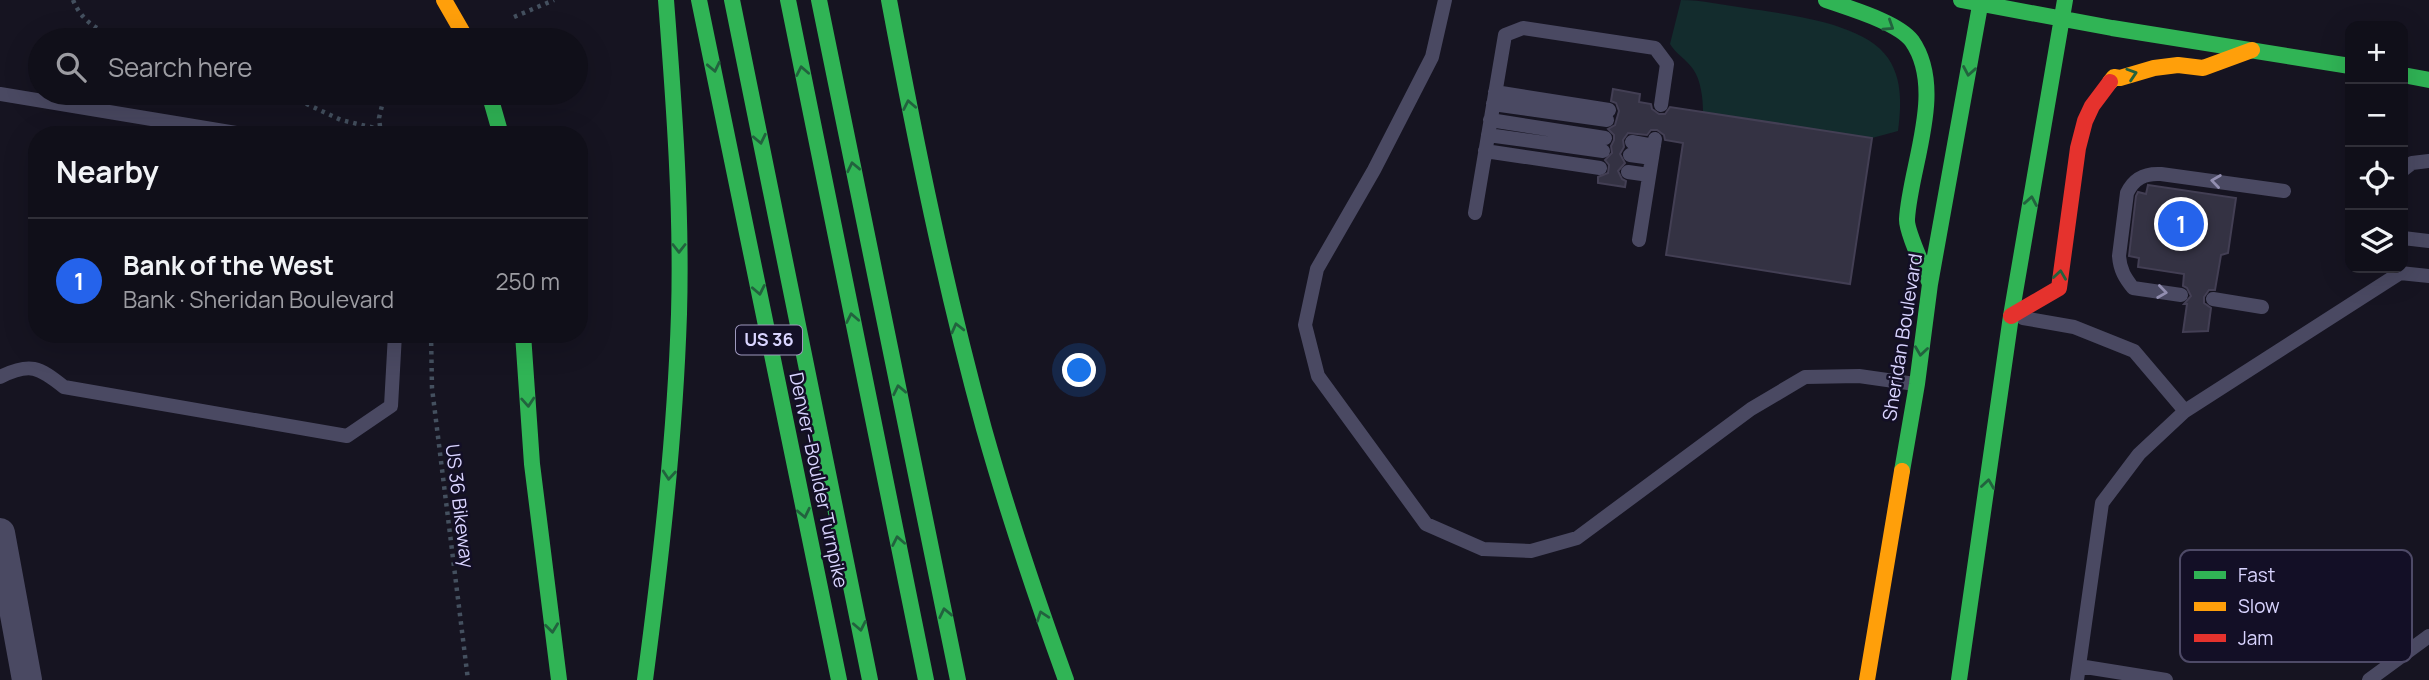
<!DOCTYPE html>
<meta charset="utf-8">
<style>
body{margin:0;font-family:Manrope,sans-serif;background:#1e1d26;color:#f1f3f6}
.controls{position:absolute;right:21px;top:21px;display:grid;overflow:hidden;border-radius:14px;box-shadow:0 7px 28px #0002}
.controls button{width:63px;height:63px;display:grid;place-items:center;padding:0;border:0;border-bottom:2px solid #302f38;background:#100f19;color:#f1f3f6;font:35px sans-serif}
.you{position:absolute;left:1080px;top:371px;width:24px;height:24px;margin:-18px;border:5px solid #fff;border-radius:50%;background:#1a73e8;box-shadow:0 0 0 10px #1a73e833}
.badge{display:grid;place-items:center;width:46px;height:46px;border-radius:50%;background:#2563eb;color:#fff;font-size:23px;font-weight:700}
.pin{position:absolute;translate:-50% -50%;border:4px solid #fff;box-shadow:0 2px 7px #0006}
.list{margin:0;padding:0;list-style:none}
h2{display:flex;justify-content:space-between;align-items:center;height:91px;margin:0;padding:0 28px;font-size:30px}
h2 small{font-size:23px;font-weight:400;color:#9c9ca2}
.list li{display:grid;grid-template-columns:46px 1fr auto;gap:21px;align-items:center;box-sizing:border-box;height:126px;padding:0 28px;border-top:2px solid #302f38}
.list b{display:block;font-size:26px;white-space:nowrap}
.list p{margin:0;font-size:23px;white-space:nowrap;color:#9c9ca2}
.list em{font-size:23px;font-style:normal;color:#9c9ca2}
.icon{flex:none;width:38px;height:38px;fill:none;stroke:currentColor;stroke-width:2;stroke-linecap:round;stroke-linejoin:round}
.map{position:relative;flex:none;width:2429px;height:680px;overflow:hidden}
.search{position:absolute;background:#100f19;box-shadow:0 7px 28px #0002;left:28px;top:28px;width:560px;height:77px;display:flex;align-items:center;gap:18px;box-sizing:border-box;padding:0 24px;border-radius:38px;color:#9c9ca2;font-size:26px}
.panel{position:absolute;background:#100f19;box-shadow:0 7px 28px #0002;left:28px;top:126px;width:560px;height:217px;border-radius:28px}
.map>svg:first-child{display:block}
.green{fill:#132c2d}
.building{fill:#343243;stroke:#433f54;stroke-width:2}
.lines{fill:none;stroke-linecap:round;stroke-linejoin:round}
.path{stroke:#44505f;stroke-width:4.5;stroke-dasharray:3.5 5;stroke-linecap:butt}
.lane{stroke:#4a4962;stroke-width:14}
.street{stroke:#4a4962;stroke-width:30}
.fast{stroke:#30b455;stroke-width:16}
.slow{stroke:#ff9f0a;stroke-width:16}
.jam{stroke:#e5322d;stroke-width:16}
.oneway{stroke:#22623e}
.oneway2{stroke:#928eb0}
.labels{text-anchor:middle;stroke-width:5;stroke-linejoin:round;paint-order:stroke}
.shield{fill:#130f26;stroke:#9e99be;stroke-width:2}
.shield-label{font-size:18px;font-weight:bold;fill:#d9d4ff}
.street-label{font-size:19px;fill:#d9d4ff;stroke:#130f26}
.key{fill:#130f26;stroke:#4e4a67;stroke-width:2}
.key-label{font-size:19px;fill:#d9d4ff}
</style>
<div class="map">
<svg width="2429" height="680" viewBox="0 0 2429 680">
<rect width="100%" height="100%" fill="#161421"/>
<!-- green -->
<path class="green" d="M1681 0C1702 0 1723 5 1745 8 1784 14 1864 22 1888 58 1903 80 1901 107 1898 131L1872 138 1703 112C1703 99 1701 80 1693 69 1686 59 1676 54 1670 44Z"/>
<!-- building -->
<path class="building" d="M1613 89 1640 94 1639 102 1651 104 1652 109 1659 114H1665L1670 107 1872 138 1850 284 1666 255 1683 143 1665 140 1664 135 1657 130H1651L1647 135 1628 133 1623 140 1624 147 1620 154 1625 163 1618 171 1622 179 1626 181 1625 187 1598 183V177L1608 173 1609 165 1605 160 1612 153 1611 146 1614 140V135L1608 129 1615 125 1619 111 1616 103 1611 101Z
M2148 185 2236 198 2228 253 2221 255 2215 290H2209L2204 297V303L2211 308 2208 331 2183 332 2187 304H2184L2191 296 2187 288 2183 286 2184 274 2138 267 2139 258 2129 256 2136 196 2138 192 2146 194Z"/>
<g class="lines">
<!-- path -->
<path class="path" d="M73 0C84 27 107 35 135 40
M514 17 554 0
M283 93 341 120 379 129
M381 135 379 118 385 93
M431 334 432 388 468 680"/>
<!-- lane -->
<path class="lane" d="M1445 0 1432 57 1374 170 1317 269 1305 325 1318 376 1426 524 1483 549 1531 551 1577 538 1751 409 1805 377 1859 376 1915 384
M1495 92 1609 110
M0 94 248 135
M1493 104 1607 120
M1490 120 1605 138
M1488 135 1603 151
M1632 142 1654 146
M1485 151 1600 168
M1630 155 1652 158
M2403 170 2412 163 2429 161
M1628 172 1649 175
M1475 213 1505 35 1523 28 1655 48 1667 64 1661 105
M2403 238 2429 241
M1639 240 1655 139
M2181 295 2133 288C2125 278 2120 270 2119 256L2127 193C2134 178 2145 173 2161 174L2284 191
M2213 299 2262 307
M2023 318 2074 327 2134 351 2185 411
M0 377C30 362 39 367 64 387L347 436 391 406 395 334
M2079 666 2166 680
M2077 680 2102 503 2139 454 2185 411 2400 273 2429 276
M2369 680 2429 636"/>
<!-- street -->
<path class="street" d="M0 533 27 680"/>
<!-- fast -->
<path class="fast" d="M699 0 839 680
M732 0 870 680
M788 0 926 680
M819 0 958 680
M889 0C916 144 945 287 984 429 1008 514 1036 597 1066 680
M1826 0C1848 8 1898 22 1912 41 1946 90 1910 166 1907 219 1906 231 1925 270 1930 284
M1961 0 2112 28 2350 66
M2403 75 2429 80
M489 93 501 135
M523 334 532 464 559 680
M1902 471 1917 384 1930 284 1981 0
M645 680C661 559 675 437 679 314 682 209 674 104 666 0
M1959 680 2011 316 2065 0"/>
<!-- slow -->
<path class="slow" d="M444 0 467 40
M2110 82 2114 77 2120 78 2154 68 2178 65 2203 68 2252 50
M1867 680 1902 471"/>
<!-- jam -->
<path class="jam" d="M2011 316 2059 288 2078 148 2085 121 2092 106 2110 82"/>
</g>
<!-- one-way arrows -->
<defs><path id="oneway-chevron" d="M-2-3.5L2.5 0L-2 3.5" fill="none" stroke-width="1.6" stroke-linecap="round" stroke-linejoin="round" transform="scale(1.75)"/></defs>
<g class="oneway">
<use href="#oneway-chevron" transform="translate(1889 26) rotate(33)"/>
<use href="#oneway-chevron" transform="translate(714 67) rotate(78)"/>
<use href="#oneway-chevron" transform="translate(802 71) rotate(-101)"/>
<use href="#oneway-chevron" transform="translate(1969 71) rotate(100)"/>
<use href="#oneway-chevron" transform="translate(2132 74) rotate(-18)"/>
<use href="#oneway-chevron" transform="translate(909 105) rotate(-101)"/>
<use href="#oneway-chevron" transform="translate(760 139) rotate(78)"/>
<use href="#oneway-chevron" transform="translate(853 167) rotate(-102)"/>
<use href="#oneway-chevron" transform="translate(2031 201) rotate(-80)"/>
<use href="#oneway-chevron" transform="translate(679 248) rotate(90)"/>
<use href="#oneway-chevron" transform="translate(2060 275) rotate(-82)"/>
<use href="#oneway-chevron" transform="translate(759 290) rotate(79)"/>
<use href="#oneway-chevron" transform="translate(852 318) rotate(-101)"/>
<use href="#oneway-chevron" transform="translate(957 328) rotate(-104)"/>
<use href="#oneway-chevron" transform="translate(1921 351) rotate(98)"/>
<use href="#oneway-chevron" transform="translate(899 390) rotate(-102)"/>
<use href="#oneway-chevron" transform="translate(528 402) rotate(86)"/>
<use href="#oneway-chevron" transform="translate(669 475) rotate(95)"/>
<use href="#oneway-chevron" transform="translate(1988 484) rotate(-82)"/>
<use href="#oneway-chevron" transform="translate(804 513) rotate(78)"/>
<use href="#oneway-chevron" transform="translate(898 541) rotate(-101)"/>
<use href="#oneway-chevron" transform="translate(945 613) rotate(-102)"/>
<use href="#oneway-chevron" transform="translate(1042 616) rotate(-109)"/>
<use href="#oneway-chevron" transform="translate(860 626) rotate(79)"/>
<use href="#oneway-chevron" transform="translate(552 628) rotate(83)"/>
</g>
<g class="oneway2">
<use href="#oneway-chevron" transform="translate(2216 181) rotate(-172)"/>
<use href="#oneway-chevron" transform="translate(2162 292) rotate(8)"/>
</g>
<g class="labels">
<!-- shield labels -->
<rect class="shield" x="736" y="325.5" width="66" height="29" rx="5"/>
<g class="shield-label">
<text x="769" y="346">US 36</text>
</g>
<!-- street labels -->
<g class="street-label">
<text transform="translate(1902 337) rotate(-81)" y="7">Sheridan Boulevard</text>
<text transform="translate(819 480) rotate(78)" y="7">Denver–Boulder Turnpike</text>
<text transform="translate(460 506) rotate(83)" y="7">US 36 Bikeway</text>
</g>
</g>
<!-- legend -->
<rect x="2180" y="550" width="232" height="112" rx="10" class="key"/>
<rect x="2194" y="571" width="32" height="8" fill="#30b455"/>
<rect x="2194" y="602" width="32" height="9" fill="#ff9f0a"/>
<rect x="2194" y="634" width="32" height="8" fill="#e5322d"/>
<g class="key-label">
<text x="2238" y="582">Fast</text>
<text x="2238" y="613">Slow</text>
<text x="2238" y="645">Jam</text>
</g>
</svg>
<div class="controls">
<button>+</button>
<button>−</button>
<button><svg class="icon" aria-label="locate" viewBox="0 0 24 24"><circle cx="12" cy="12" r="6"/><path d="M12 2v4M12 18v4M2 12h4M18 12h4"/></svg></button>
<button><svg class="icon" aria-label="layers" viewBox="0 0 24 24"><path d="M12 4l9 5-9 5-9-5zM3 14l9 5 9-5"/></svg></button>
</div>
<div class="you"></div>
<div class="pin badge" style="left:2181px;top:224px">1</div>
<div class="search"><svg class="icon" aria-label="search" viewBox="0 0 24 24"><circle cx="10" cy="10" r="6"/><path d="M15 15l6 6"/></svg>Search here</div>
<section class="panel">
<h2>Nearby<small></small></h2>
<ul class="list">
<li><span class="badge">1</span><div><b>Bank of the West</b><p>Bank · Sheridan Boulevard</p></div><em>250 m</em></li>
</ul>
</section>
</div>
